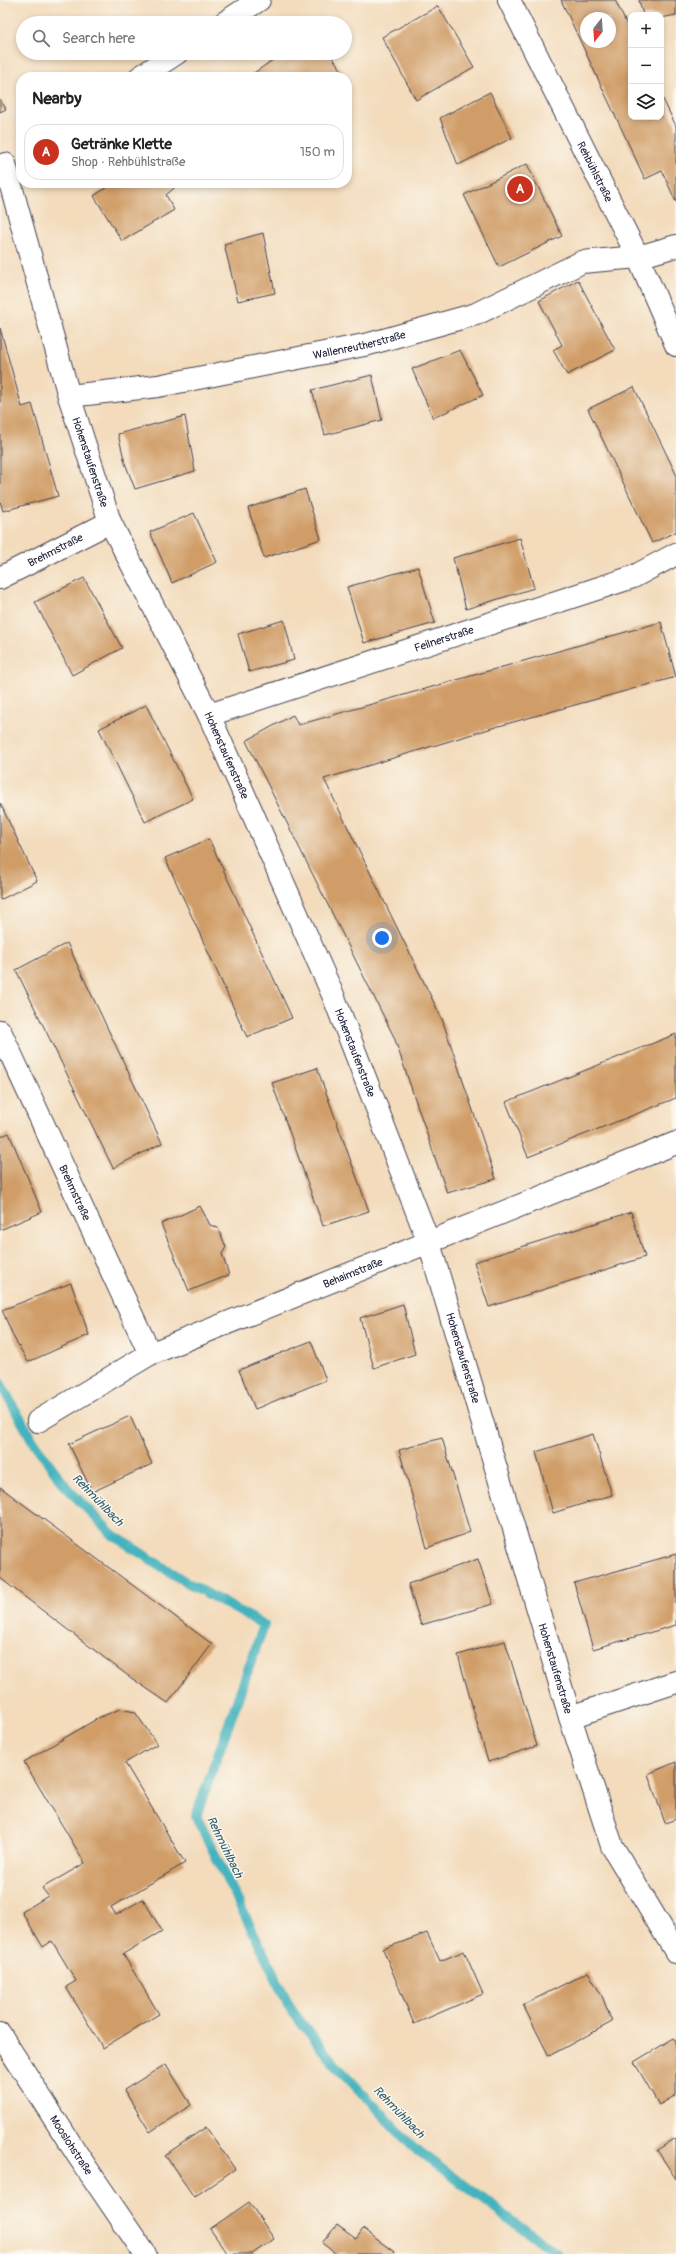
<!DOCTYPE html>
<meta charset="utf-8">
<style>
body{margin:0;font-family:Pangolin,sans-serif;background:#f6f6f6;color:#222}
.controls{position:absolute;right:12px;top:12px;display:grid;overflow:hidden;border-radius:8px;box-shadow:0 2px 6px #0003}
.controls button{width:36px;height:36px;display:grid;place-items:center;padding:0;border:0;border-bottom:1px solid #e0e0e0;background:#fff;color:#222;font:20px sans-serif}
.compass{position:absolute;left:580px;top:12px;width:36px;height:36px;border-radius:50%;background:#fff;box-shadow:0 2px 6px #0003;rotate:197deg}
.you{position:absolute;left:382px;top:938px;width:14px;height:14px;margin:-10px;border:3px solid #fff;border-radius:50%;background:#1a73e8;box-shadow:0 0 0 6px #1a73e833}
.badge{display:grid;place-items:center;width:26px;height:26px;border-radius:50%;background:#c8321e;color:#fff;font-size:13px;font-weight:700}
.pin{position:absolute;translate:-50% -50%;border:2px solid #fff;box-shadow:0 1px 4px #0006}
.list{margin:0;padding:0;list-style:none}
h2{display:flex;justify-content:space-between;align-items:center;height:52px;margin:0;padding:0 16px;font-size:17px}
h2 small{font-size:13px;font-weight:400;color:#767676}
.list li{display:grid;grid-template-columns:26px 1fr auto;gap:12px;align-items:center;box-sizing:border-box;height:56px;margin:0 8px 8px;padding:0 8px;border:1px solid #e0e0e0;border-radius:16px}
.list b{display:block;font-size:15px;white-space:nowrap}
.list p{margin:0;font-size:13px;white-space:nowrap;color:#767676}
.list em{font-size:13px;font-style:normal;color:#767676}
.icon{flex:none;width:22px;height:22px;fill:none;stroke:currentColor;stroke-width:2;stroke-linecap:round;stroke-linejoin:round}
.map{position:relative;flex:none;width:676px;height:2254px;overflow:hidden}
.search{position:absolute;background:#fff;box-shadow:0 2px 6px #0003;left:16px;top:16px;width:336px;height:44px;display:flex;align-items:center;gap:10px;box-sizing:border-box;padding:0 14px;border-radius:22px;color:#767676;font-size:15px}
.panel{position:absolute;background:#fff;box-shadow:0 2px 6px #0003;left:16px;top:72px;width:336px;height:116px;border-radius:16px}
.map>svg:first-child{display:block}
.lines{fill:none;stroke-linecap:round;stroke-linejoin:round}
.stream{stroke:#44b3be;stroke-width:10}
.building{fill:#d09d68;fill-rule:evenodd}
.minor-casing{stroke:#413e4e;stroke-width:24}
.minor{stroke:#fff;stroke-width:22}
.labels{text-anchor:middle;stroke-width:3;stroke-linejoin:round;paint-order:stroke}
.street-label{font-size:11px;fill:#22223b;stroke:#fbf7ec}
.water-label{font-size:12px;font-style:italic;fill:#305c6f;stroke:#fbf7ec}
</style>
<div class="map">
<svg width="676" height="2254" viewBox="0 0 676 2254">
<rect width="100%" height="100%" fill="#fbf7ec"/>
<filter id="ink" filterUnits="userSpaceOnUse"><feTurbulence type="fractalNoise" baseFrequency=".025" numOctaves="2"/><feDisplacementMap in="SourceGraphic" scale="8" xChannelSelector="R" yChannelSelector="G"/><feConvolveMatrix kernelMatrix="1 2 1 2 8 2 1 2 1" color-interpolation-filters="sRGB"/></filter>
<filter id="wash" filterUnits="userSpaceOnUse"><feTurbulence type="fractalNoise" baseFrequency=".012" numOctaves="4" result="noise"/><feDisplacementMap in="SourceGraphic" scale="16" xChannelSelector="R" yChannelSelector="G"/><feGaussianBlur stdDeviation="0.9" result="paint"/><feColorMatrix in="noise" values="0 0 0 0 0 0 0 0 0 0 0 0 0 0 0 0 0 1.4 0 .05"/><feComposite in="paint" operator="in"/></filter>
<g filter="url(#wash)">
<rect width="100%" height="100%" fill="#f3dbbc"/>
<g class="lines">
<!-- stream -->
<path class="stream" d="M0 1383 34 1443 67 1488 113 1535 181 1579 264 1625 196 1816 292 2011 333 2062 412 2146 557 2254"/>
</g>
<g id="blocks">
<!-- building -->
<path class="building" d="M561 0H615L631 33V117H661V95L676 126V202L662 171 645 179ZM586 18H610V42H586Z
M639 0H676V15L661 18V15H643Z
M438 6 474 67 416 100 382 37Z
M283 53H329L343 72 336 77H248Z
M490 92 512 138 458 165 440 118Z
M0 99 6 109 0 112Z
M527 164 562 236 499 267 464 195Z
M109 183H180L166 195 174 210 122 241 94 196 110 185Z
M263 233 275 293 238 301 224 244Z
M578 280 615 350 567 375 553 350 562 345 539 301Z
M0 328 22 407 32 404 58 496 3 511 0 501Z
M460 350 483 395 433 418 412 369Z
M372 375 382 420 325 435 312 390Z
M634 387 676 474V532L652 543 588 409Z
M185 416 195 471 135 489 125 463 118 434Z
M305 489 321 539 264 558 248 508Z
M194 513 217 562 172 583 150 532Z
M520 538 534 588 466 609 453 558Z
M418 567 435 623 364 643 347 587Z
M84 578 122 648 72 675 35 602Z
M284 620 294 660 249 672 238 634Z
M661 622 676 677 499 726 324 779 442 1019 496 1179 447 1193 394 1037 246 741 293 715 298 725Z
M146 705 193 799 145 822 99 729Z
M0 803 37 881 0 900Z
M209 839 292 1018 247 1037 165 858Z
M67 943 162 1143 113 1168 16 970Z
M676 1034V1098L528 1157 506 1102Z
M317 1068 369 1211 323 1226 272 1083Z
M9 1133 42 1212 0 1230V1137Z
M200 1206 210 1225 218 1228 226 1247 222 1254 229 1275 189 1291 161 1224Z
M631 1212 645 1257 489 1307 474 1262Z
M71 1283 89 1335 28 1362 14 1338 2 1310Z
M403 1304 415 1354 374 1368 360 1318Z
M311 1341 326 1380 255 1409 239 1370Z
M130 1416 152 1464 92 1492 69 1444Z
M593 1434 612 1495 553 1513 536 1452Z
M442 1438 470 1532 427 1548 399 1450Z
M0 1487 212 1644 168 1703 127 1675 0 1578Z
M676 1554V1625L593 1649 574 1583Z
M478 1559 493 1604 421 1625 408 1584Z
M505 1641 537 1746 488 1762 458 1655Z
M120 1709 135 1712 157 1744 125 1763 185 1863 111 1907 116 1915 143 1899 162 1931 123 1954 159 2014 103 2048 66 1987 76 1981 52 1941 43 1947 22 1912 48 1896 42 1888 85 1863 24 1762 100 1717Z
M676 1762V1819L665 1823 648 1774Z
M427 1933 440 1961 464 1951 483 1994 414 2024 383 1949Z
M588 1972 602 1996 612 2022 549 2056 523 2005Z
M674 2038 676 2041V2095L659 2105 634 2062Z
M166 2064 191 2105 150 2132 124 2090Z
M206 2127 235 2169 194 2197 165 2155Z
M676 2138V2179L657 2150Z
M249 2202 274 2239 252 2254H228L210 2229Z
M337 2225 356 2239 363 2229 394 2252 392 2254H336L322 2243Z"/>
</g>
</g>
<g filter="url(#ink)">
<use href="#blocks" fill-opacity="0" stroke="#413e4e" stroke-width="1"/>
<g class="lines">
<!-- minor casing -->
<g class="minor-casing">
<g id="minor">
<path id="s1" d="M509 0 638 257 676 345"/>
<path d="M224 23 259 0"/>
<path d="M140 77 177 53"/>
<path id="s2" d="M5 164 69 396 110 522 209 715 333 995 429 1243 570 1717 612 1846 676 1952"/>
<path id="s3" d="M69 396 158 386 369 344 476 314 582 262 638 257 676 246"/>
<path id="s4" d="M0 578 110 522"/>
<path id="s5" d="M209 715 633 577 676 554"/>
<path id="s6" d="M0 1031 150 1354"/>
<path id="s7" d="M38 1421 150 1354 676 1143"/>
<path d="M570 1717 676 1682"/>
<path id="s8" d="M0 2034 79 2157 145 2254"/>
</g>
</g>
<!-- minor -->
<use href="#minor" class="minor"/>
</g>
</g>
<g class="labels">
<!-- street labels -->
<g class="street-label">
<text dy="4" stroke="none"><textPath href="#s1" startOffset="192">Rehbühlstraße</textPath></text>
<text dy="4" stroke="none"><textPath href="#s3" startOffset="295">Wallenreutherstraße</textPath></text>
<text dy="4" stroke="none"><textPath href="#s2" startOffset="310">Hohenstaufenstraße</textPath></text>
<text dy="4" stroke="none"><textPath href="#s4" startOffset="62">Brehmstraße</textPath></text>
<text dy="4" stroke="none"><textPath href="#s5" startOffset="247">Feilnerstraße</textPath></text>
<text dy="4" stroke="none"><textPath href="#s2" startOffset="634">Hohenstaufenstraße</textPath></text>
<text dy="4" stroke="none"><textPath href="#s2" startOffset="958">Hohenstaufenstraße</textPath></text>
<text dy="4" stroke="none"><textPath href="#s6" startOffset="178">Brehmstraße</textPath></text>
<text dy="4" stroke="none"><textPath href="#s7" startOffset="349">Behaimstraße</textPath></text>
<text dy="4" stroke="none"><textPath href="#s2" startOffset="1282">Hohenstaufenstraße</textPath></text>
<text dy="4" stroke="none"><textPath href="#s2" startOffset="1606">Hohenstaufenstraße</textPath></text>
<text dy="4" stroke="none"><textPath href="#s8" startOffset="132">Mooslohstraße</textPath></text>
</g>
<!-- water labels -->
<g class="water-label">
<text transform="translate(98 1500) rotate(46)" y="4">Rehmühlbach</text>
<text transform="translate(225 1847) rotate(64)" y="4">Rehmühlbach</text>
<text transform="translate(399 2112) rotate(46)" y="4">Rehmühlbach</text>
</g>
</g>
</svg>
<div class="controls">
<button>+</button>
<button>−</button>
<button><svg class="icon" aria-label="layers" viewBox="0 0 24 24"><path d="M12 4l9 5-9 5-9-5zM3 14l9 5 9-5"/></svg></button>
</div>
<svg class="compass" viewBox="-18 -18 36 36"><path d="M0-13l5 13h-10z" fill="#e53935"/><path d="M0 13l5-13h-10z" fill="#767676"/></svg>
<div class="you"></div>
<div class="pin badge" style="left:520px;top:189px">A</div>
<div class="search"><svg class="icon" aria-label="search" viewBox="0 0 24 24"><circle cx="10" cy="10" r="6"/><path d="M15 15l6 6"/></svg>Search here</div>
<section class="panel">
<h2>Nearby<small></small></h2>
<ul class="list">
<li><span class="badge">A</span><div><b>Getränke Klette</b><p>Shop · Rehbühlstraße</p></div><em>150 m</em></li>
</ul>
</section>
</div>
